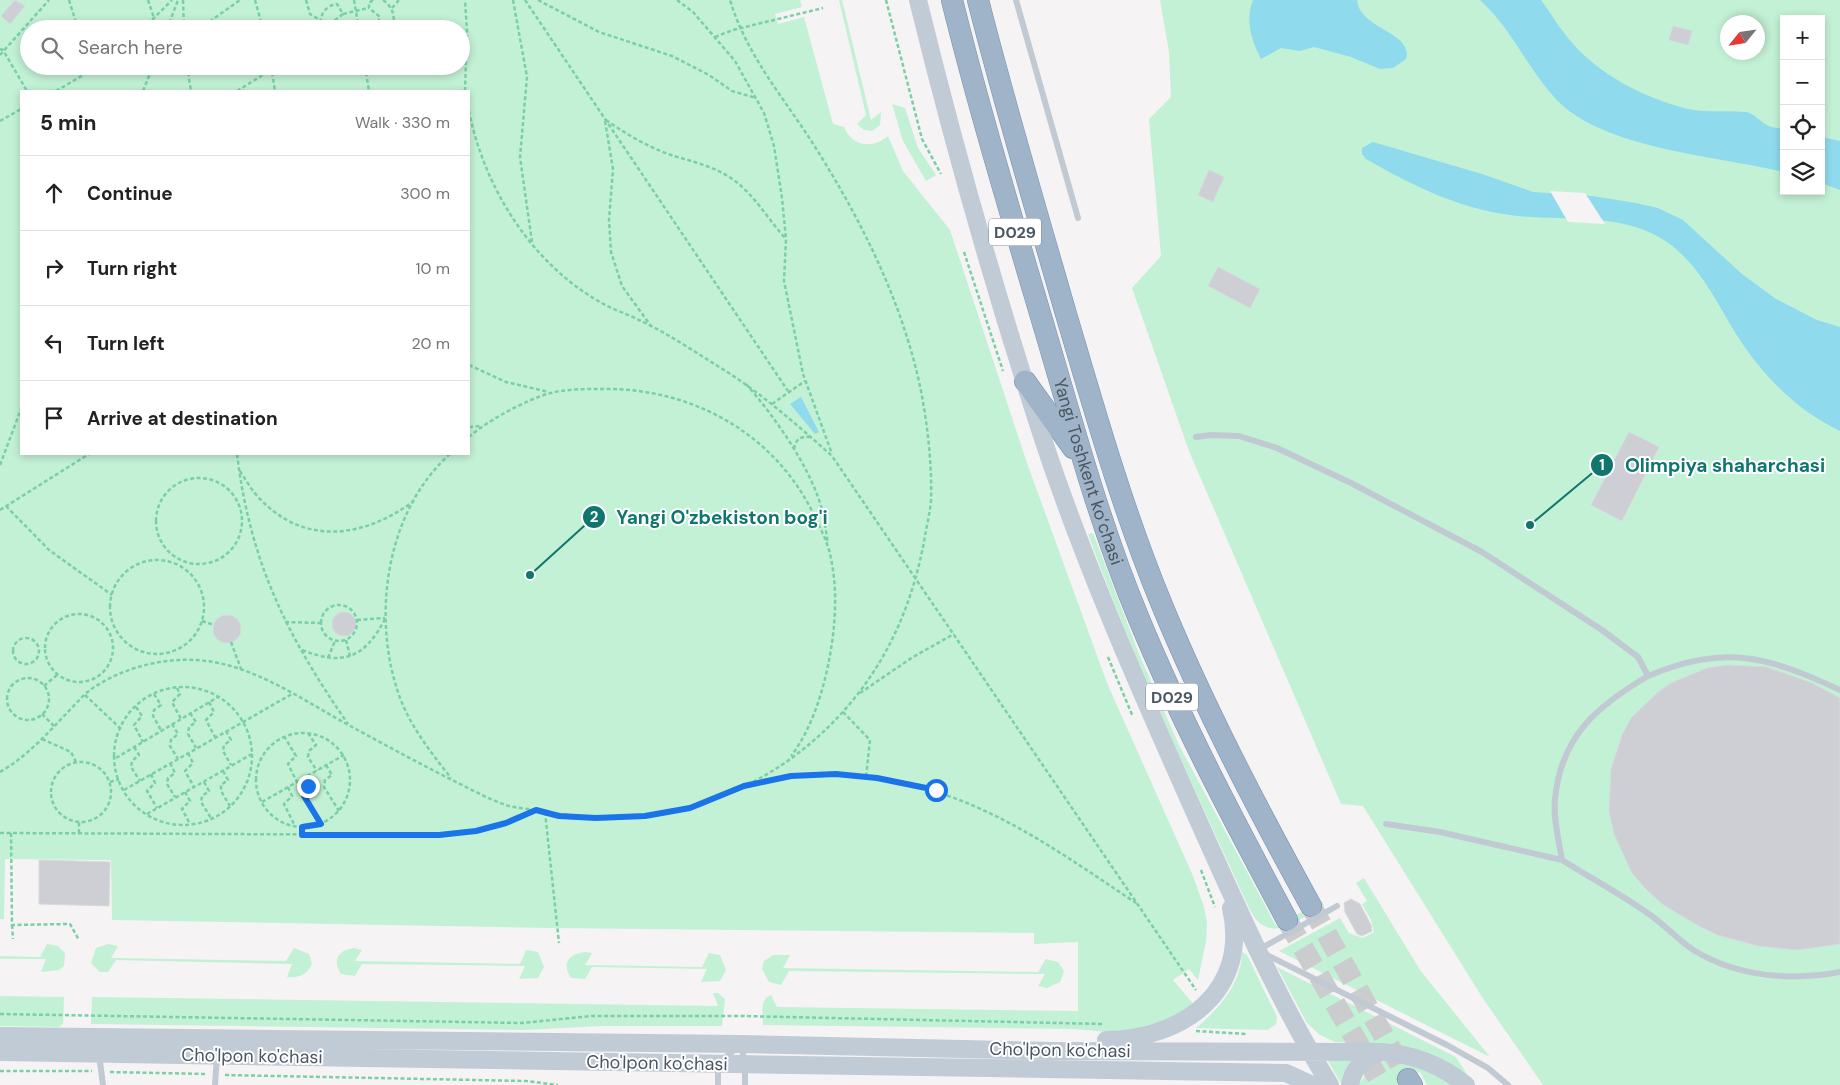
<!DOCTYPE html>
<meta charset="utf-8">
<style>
body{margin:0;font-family:"DM Sans",sans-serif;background:#f2f2f2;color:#222}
.controls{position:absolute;right:15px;top:15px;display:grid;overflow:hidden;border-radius:0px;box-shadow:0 2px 8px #0003}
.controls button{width:45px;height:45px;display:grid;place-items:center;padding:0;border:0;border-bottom:1px solid #e0e0e0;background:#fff;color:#222;font:25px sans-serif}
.compass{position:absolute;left:1720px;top:15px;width:45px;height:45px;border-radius:50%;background:#fff;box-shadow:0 2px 8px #0003;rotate:240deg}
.stop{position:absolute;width:15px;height:15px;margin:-11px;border:4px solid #1a73e8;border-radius:50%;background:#fff}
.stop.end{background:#1a73e8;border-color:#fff;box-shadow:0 1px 5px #0008}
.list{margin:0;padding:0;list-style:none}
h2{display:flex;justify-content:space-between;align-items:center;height:65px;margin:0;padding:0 20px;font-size:21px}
h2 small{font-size:16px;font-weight:400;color:#767676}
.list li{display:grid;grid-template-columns:32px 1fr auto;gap:15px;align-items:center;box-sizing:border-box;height:75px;padding:0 20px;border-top:1px solid #e0e0e0}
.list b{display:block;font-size:19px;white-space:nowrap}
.list em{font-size:16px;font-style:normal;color:#767676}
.icon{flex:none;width:28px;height:28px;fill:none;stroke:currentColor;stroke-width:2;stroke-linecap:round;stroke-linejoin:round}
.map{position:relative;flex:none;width:1840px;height:1085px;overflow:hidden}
.search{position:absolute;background:#fff;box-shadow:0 2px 8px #0003;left:20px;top:20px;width:450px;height:55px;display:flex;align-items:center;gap:12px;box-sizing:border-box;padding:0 18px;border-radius:28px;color:#767676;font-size:19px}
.panel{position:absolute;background:#fff;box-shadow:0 2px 8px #0003;left:20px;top:90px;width:450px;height:365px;border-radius:0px}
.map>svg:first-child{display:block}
.green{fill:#c3f1d5;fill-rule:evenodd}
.water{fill:#90daee}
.pier{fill:#f5f3f3}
.building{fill:#cdcfd5;stroke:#d7d9de}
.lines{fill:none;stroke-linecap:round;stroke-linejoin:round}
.trunk-tunnel{stroke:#caccce;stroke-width:21;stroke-dasharray:21 11;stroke-linecap:butt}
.trunk-casing{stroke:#7690ad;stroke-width:22}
.path{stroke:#7ad0a6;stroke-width:2.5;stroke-dasharray:4 2.5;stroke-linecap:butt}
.service{stroke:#c1cad2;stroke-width:6}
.secondary{stroke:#c1cbd6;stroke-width:18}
.trunk{stroke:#9fb4c9;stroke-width:21}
.route{stroke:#1a73e8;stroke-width:6}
.labels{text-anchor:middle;stroke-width:4;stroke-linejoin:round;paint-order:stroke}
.shield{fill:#fff;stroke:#808990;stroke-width:1}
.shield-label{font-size:16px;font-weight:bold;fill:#4a5661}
.street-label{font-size:18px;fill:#4a5661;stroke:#fff}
.leader{fill:none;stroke:#0f766e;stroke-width:2}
.callout-dot{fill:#0f766e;stroke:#fff;stroke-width:2}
.mark-label{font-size:15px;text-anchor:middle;font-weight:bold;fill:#fff}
.callout-label{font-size:19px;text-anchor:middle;font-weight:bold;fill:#0f766e;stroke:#fff;stroke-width:4;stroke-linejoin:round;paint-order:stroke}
</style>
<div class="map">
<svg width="1840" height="1085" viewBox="0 0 1840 1085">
<rect width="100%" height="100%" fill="#f5f3f3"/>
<!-- green -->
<path class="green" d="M0 0H800L802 7 775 14 778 24 804 17 833 124 844 127C852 147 873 149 888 136L903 171 950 230 1027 463 1107 683 1193 876 1204 907 1207 922 1206 941 1198 980 1189 969 1173 980 1195 1006 1179 1017 1118 1033 1075 1029 763 1025C763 1014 759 1000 771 995L777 1007 1078 1011V942L1034 944V933L552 928 112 920 111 860 5 859 4 919H0ZM29 29H461V66H29ZM21 91H469V454H21Z
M839 0H842L871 120 881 112 880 125 872 131 864 130 857 124 866 115Z
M1160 0H1840V1085H1543L1482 997 1363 806 1341 804 1189 451 1132 288 1161 256 1149 119 1171 97 1169 52ZM1784 19H1821V191H1784ZM1728 22H1758V52H1728Z
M892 104 905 108 918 148 936 175 926 181 903 141Z
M1093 533 1139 654 1179 745 1276 926 1322 901 1324 905C1299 919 1269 947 1250 910 1193 786 1135 663 1088 534Z
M1364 878 1420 970 1490 1057 1279 951 1340 918 1349 933 1363 938 1374 932 1371 920 1362 904 1367 901 1356 883Z
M47 944 58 946 65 953 64 966 59 970 41 972 46 959H0V956L40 957Z
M108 944 118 946 111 958 286 961 294 948 309 954 312 964C307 975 299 978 287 977L292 964 116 960 108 972H100L91 963 96 948Z
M354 948 362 950 355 961 520 964 526 950 538 952 544 967 538 978 519 979 525 966 362 964 355 976 341 974C332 960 338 950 354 948Z
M585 952 592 953 585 965 702 967 709 953 720 955 726 970 720 981 701 982 707 969 592 967 585 979 571 978C561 963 569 954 585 952Z
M1242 952 1247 955 1277 1017 1276 1024 1268 1030 1196 1028C1218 1010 1242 983 1242 952Z
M773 955H790L783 968 1038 972 1046 959 1058 962 1064 971 1060 982 1047 988 1038 986 1045 974 789 971 781 985 769 982 762 969 764 961Z
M1277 967 1456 1057 1470 1079 1394 1045 1335 1042 1320 1035 1307 1023Z
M713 993H718L725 999 722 1026H601L525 1030 91 1024 92 997 718 1006Z
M0 996 64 997 63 1024 59 1027 0 1026Z
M1327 1059H1352L1342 1085Z
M1389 1060 1424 1069 1453 1085H1427L1420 1072 1397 1085H1358L1371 1066Z"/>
<!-- water -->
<path class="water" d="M1253 0H1357C1359 29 1414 32 1406 59L1393 68 1380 69 1351 57 1314 47 1300 51 1281 48 1261 59C1251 40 1245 20 1253 0Z
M1480 0H1541C1550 12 1558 26 1568 38 1597 74 1644 98 1688 109 1708 113 1727 110 1746 112 1754 113 1761 123 1769 126 1773 128 1779 128 1784 129V172C1718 156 1602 149 1556 99 1527 68 1512 29 1480 0Z
M1821 137 1840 141V190L1821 183Z
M1373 142 1482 174 1533 192 1592 196 1636 203 1658 208 1683 220 1742 274 1776 299 1817 320 1840 327V431C1797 411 1761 374 1736 334 1714 298 1697 259 1659 237 1615 212 1558 222 1510 215 1458 208 1411 185 1366 159L1362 154V148Z
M801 397 819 432 815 434 790 404Z"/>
<!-- pier -->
<path class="pier" d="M1550 191 1585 193 1605 224 1568 222Z"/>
<!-- building -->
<path class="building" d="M15 0 25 6 10 24 1 16Z
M1673 26 1692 31 1688 45 1669 40Z
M1209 170 1224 177 1213 202 1198 195Z
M1218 267 1260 289 1250 308 1208 286Z
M1629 432 1659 447 1622 521 1591 505Z
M332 624a12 12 0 1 1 24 0a12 12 0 1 1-24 0Z
M213 629a14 14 0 1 1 28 0a14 14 0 1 1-28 0Z
M1728 665 1767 667 1812 683 1840 698V944L1797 950 1758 946 1718 935 1699 926 1662 904 1646 889 1632 873 1614 834 1609 811 1611 769 1622 735 1631 718 1657 693 1671 683 1707 668Z
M39 860 110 862 109 906 39 904Z
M1351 899 1360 904 1371 925 1372 931 1362 936 1357 934 1345 912 1344 903Z"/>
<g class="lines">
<!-- trunk-tunnel -->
<path class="trunk-tunnel" d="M1311 906 1408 1079
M1287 920 1382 1085"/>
<!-- trunk casing -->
<g class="trunk-casing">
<g id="trunk">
<path id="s1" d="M952 0C980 113 1014 225 1047 337 1075 432 1101 528 1139 619 1182 723 1234 821 1287 920"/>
<path d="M978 0C1005 106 1036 210 1066 314 1095 412 1123 511 1162 605 1205 709 1257 808 1311 906"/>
<path d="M1025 381 1073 448"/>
<path d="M1408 1079 1412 1085"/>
</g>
</g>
<!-- path -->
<path class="path" d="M69 0 78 29
M148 0 154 18
M183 0 184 29
M255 0 263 29
M306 0 310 14 320 20
M354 0 359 29
M373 0 369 3V8L380 17 375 29
M383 0C393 7 396 17 392 29
M513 0 527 77 520 157 532 242
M525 0 788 391
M538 0 599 32 672 56 709 75 732 91 756 98
M677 0 693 12 735 61 764 113 774 146 782 198 786 239 784 281 803 374 832 454
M886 0 922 139 941 174
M392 8 399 0
M343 14 368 8
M143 29 172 0
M167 29 178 0
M199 29 240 0
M321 29C318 17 325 5 337 4L343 14 334 21 336 29
M715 37 733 30 823 8
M0 49 3 50 27 91
M0 55 49 0
M187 66 191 91
M271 66 275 91
M365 66 369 91
M56 91 99 66
M143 91 153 66
M237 91 271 70
M465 91 467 31 465 0
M469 111C484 187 531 263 600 302 613 310 628 314 641 321 667 333 692 350 716 365 759 391 795 423 832 456L1196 990
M606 120C626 134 648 147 671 155 693 162 715 166 735 181 755 196 768 219 785 238
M0 121 21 109
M605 121 613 169 609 220 611 252 622 286 651 326
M964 252 1003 371
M469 365 506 382 549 392
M746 384C775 417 812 469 823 513 825 523 826 533 828 543
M772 404 805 381
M469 427 480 426
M469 437C485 422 529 398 551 393 567 389 584 389 600 389 688 387 770 430 811 509 817 522 825 536 829 550 838 584 836 622 830 655 824 689 812 729 791 756
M794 449C796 438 801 436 811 437
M237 454C250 562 287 636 348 724
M450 454C385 512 371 619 400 698 411 727 432 754 451 778
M0 465 21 409
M240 471C246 480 252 491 260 499 306 547 365 537 414 501
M156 521a43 43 0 1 1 86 0a43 43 0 1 1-86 0Z
M6 506 49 550 112 595
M0 510 89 454
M110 607a47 47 0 1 1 94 0a47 47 0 1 1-94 0Z
M321 623a18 18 0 1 1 36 0a18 18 0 1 1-36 0Z
M45 648a34 34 0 1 1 68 0a34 34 0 1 1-68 0Z
M357 620 385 618
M202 621 214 625
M285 622 321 623
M13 651a13 13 0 1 1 26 0a13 13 0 1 1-26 0Z
M346 640 350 656
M231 642 241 669
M302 650C343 666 364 659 385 619
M1108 657 1133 717
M328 658 335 641
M7 699a21 21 0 1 1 42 0a21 21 0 1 1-42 0Z
M44 686 57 675
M114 756a69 69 0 1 1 138 0a69 69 0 1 1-138 0Z
M177 688 180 694 172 702 181 719
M860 693 913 657 954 634
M154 694 161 705 154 710 153 716 161 730
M85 695 121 729
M209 702 214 712 206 720 215 737
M136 707 142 716 134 725 143 742
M843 712 870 740 866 777
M190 713 196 722 189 727 188 734 196 748
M42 714 54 726
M172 724 178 734 171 740 170 746 178 759
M226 731 231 740 224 745 223 751 231 765
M256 780a47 47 0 1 1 94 0a47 47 0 1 1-94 0Z
M308 733 316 745 309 751 308 757 317 771
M284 736 296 756 288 764 297 782
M42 739 71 752 76 762
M134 747 139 755 132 761 131 767 140 781
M188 753 193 763 185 771 194 787
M116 758 218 697
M51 792a30 30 0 1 1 60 0a30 30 0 1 1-60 0Z
M170 763 175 773 168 778 167 784 175 797
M326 765 332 775 325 780 324 787 339 811
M223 771 228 780 221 785V791L230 806
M0 772C26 757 45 736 65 715 73 707 81 697 90 690 120 669 159 658 196 660 253 663 305 702 354 728 385 745 415 761 446 777 467 787 487 799 509 806 518 808 527 809 535 810 654 833 768 799 848 706 889 658 912 604 924 542 926 528 930 514 931 500 932 465 928 430 922 396 905 308 864 225 817 150 786 100 747 57 730 0
M151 774 155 783 147 791 157 808
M307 776 312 784 305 789 304 796 321 824
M110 782 119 779
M204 782 209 791 202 796 201 802 211 818
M749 785C763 782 777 778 790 776 813 773 837 774 859 776 971 787 1046 843 1136 903
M288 787 292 796 284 804 295 826
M124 790 292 694
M185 792 190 801 182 809 190 824
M262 802 344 755
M545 812 559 943
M147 814 252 754
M0 833 439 835C473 831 503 825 534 811
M11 833 12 925 70 924 79 940
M79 833V822
M1201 870 1215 907
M12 925 13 939
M0 1014 522 1023 591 1016H742L1103 1024
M1196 1031 1247 1034
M0 1071H92
M110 1072 207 1074
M225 1075 526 1081 558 1085"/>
<!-- service -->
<path class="service" d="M1016 0 1078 218
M1196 437 1211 435 1239 436 1277 448 1351 483 1482 552 1602 630 1638 657 1648 676C1597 706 1561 736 1555 799 1553 819 1559 841 1562 860L1440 832 1386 824
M1648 676C1725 644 1767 656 1840 690
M1562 860C1592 879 1625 896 1653 917 1668 928 1680 942 1695 951 1738 977 1791 981 1840 972
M1258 950 1337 906
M1263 953 1447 1045 1488 1068 1508 1085
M99 1054 103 1085
M215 1085 217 1056
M718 1085V1064L741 1044 745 1064V1085"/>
<!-- secondary -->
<path class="secondary" d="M918 0C954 147 996 295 1043 439 1084 563 1137 683 1190 802 1233 898 1275 995 1330 1085
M0 1036 741 1044 1052 1051 1382 1052C1414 1054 1441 1065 1466 1085
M1106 1040C1183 1039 1250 991 1231 908
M0 1052 1286 1073 1312 1085
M1350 1085C1353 1068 1363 1059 1379 1053"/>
<!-- trunk -->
<use href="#trunk" class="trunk"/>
</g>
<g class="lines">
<!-- route -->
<path class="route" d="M308 786 305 789 304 796 321 824 302 827V835H439L476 831 506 823 536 810 559 816 596 818 645 816 690 808 744 786 791 776 836 774 877 778 936 790"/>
</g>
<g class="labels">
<!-- shield labels -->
<g class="shield">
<rect x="989" y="218.5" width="52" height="27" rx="4"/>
<rect x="1146" y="683.5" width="52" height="27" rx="4"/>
</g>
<g class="shield-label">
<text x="1015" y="238">D029</text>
<text x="1172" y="703">D029</text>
</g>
<!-- street labels -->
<g class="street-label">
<text dy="6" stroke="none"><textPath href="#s1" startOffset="491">Yangi Toshkent ko‘chasi</textPath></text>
<text transform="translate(1060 1050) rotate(1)" y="6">Cho'lpon ko'chasi</text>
<text transform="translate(252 1056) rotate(1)" y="6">Cho'lpon ko'chasi</text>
<text transform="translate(657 1063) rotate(1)" y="6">Cho'lpon ko'chasi</text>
</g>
</g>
<!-- callouts -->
<path class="leader" d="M1530 525L1602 465M530 575L594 517"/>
<g class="callout-dot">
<circle cx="1530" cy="525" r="5"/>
<circle cx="530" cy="575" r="5"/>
<circle cx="1602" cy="465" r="12"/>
<circle cx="594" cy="517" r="12"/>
</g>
<g class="mark-label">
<text x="1602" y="470">1</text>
<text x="594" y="522">2</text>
</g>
<g class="callout-label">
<text x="1725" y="472">Olimpiya shaharchasi</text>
<text x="722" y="524">Yangi O'zbekiston bog'i</text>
</g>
</svg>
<div class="controls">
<button>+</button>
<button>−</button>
<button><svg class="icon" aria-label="locate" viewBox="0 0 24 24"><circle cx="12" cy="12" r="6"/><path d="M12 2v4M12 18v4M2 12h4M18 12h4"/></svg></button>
<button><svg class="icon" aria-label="layers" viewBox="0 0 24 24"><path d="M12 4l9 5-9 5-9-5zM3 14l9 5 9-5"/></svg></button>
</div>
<svg class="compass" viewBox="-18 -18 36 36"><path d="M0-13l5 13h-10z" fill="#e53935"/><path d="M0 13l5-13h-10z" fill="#767676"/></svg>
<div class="stop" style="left:936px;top:790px"></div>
<div class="stop end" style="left:308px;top:786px"></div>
<div class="search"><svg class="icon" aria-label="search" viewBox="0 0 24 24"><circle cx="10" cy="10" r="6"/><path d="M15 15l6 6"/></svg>Search here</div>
<section class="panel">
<h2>5 min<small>Walk · 330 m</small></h2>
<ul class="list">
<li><svg class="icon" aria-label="ahead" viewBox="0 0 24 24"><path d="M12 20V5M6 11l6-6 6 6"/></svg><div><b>Continue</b></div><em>300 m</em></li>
<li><svg class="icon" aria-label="right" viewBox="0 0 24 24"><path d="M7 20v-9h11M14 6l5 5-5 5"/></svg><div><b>Turn right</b></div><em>10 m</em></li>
<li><svg class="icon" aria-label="left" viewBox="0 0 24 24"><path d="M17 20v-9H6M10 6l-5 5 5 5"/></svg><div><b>Turn left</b></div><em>20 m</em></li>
<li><svg class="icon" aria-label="arrive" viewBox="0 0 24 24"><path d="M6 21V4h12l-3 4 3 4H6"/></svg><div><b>Arrive at destination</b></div></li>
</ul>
</section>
</div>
